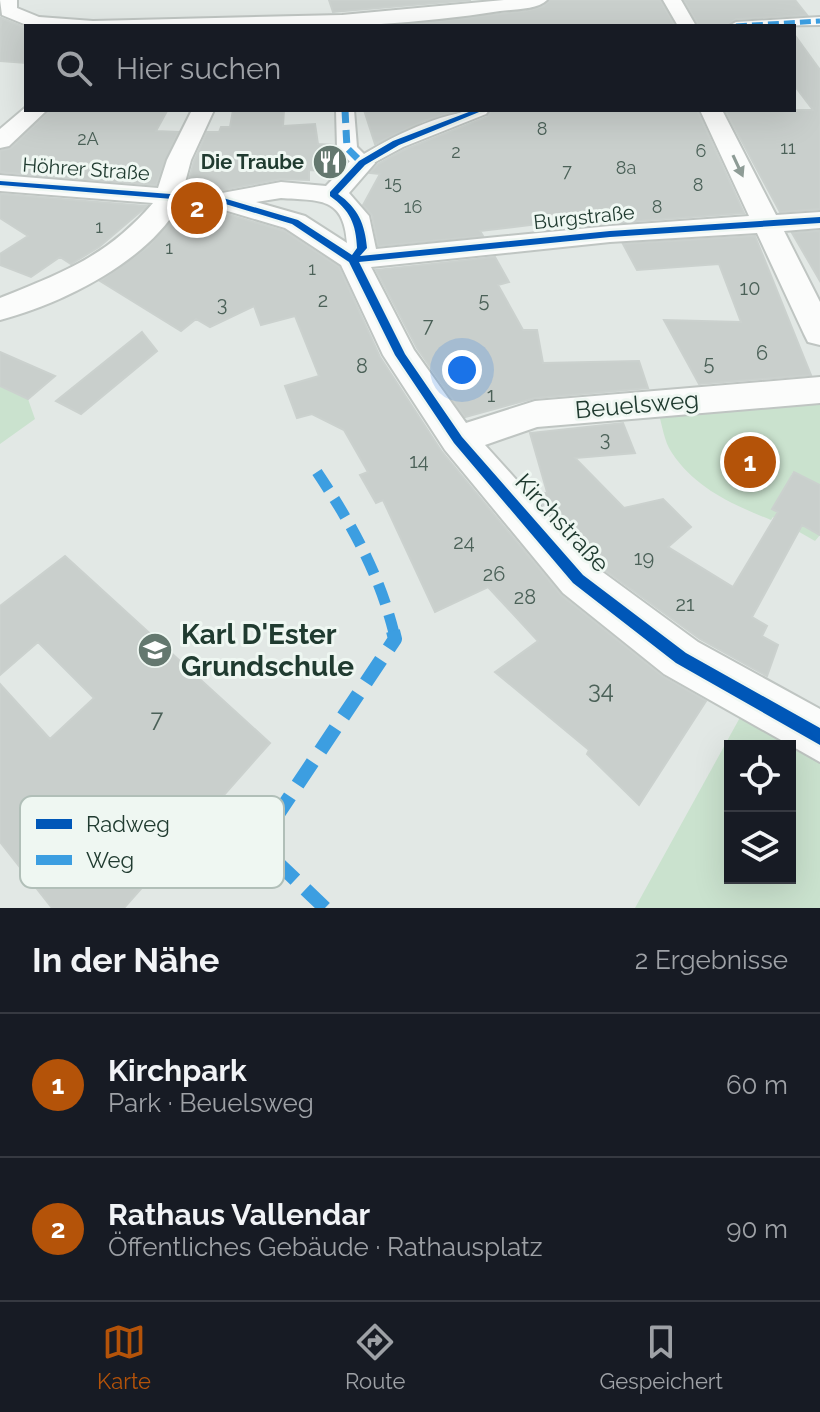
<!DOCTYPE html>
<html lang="de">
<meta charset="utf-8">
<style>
body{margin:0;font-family:Raleway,sans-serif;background:#20242c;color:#f1f3f6}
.controls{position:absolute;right:24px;bottom:24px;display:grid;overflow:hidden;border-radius:0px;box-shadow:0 8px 32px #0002}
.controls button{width:72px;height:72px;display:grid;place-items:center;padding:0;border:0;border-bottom:2px solid #363941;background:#171b24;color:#f1f3f6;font:40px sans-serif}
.you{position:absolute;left:462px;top:370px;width:28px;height:28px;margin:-20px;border:6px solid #fff;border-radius:50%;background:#1a73e8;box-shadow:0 0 0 12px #1a73e833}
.badge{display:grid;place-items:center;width:52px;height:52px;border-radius:50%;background:#b45309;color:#fff;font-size:26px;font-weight:700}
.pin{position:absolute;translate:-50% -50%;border:4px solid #fff;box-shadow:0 2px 8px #0006}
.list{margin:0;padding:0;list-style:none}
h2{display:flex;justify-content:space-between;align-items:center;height:104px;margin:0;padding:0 32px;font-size:34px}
h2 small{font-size:26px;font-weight:400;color:#9ea1a6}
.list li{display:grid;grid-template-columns:52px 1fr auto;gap:24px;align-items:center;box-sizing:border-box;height:144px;padding:0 32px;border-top:2px solid #363941}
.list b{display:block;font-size:30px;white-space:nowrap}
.list p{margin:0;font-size:26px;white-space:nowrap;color:#9ea1a6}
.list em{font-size:26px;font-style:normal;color:#9ea1a6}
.icon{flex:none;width:44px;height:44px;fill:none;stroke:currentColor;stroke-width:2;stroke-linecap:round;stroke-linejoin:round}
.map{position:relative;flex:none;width:820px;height:908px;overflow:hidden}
.search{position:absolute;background:#171b24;box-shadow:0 8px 32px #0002;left:24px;right:24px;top:24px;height:88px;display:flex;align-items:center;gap:20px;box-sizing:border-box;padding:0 28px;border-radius:0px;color:#9ea1a6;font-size:30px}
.sheet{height:392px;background:#171b24}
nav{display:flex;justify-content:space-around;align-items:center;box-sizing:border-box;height:112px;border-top:2px solid #363941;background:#171b24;font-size:22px;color:#9ea1a6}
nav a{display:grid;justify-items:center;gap:4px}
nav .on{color:#b45309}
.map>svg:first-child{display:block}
.green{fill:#cae2ce;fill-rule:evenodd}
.building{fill:#c9cfcc;stroke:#cbd1ce;stroke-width:2}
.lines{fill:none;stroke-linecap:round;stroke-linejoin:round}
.pedestrian-casing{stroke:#bfc5c2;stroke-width:4}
.minor-casing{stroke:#bfc5c2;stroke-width:4}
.pedestrian{fill:#fbfcfb;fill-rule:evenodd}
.minor{fill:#fbfcfb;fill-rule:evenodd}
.quiet-far3{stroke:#3c9ee1;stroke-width:5;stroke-dasharray:11 5;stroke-linecap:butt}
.quiet-far2{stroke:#3c9ee1;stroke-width:7;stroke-dasharray:13 7;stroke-linecap:butt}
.quiet-far1{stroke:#3c9ee1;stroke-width:11;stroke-dasharray:21 11;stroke-linecap:butt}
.quiet{stroke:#3c9ee1;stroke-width:14;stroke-dasharray:27 14;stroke-linecap:butt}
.cycleway-casing{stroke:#eff7f2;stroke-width:5}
.cycleway{fill:#0057b8;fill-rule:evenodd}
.oneway{fill:#8e9c96}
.labels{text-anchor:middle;stroke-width:6;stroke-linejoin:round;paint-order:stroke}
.far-number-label{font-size:18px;fill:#4b6158}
.far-poi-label{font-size:20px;font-weight:bold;fill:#203b30;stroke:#eff7f2;text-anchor:end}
.far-street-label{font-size:20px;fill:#203b30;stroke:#eff7f2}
.number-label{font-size:20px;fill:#4b6158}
.street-label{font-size:24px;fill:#203b30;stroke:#eff7f2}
.near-number-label{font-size:24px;fill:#4b6158}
.near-poi-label{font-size:28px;font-weight:bold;fill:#203b30;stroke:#eff7f2;text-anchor:start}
.key{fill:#eff7f2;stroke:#b1bfb8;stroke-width:2}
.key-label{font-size:22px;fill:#203b30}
</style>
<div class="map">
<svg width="820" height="908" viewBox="0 0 820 908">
<rect width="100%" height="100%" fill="#e2e8e5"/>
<!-- green -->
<path class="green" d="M0 386 28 399 35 419 0 444Z
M820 398V485L793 472 773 509 820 535 815 541 773 517 771 520C734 505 696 489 672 453 664 442 662 424 658 411Z
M743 712 820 757V908H635ZM730 746H790V878H730Z"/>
<!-- building -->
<path class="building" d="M329 0H471L333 12Z
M550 0H660L675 26H393L526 11 544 6Z
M684 0H795L807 15 736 19 726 26H699Z
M1 18 26 28V63L0 61Z
M794 34 820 70V209L780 212 725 110H813L794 85Z
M50 110 167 111 156 131 178 132 156 185 0 172V151L11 148Z
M233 110H284L283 126 315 124 318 144 334 145 346 161 336 172 309 170V180L280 179 222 190 187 187 194 161 207 132H219L221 127H230Z
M364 110H461L423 121 375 144Z
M492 110H697L744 213 610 223 608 219 538 224 480 231 483 236 378 246 372 215 363 205 380 174 370 173 378 164 404 150 487 117Z
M0 194 147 206 99 247 71 264 60 257 31 277 0 265V254L28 236 0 218Z
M180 208 220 212 284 231 339 267 380 357 442 452 561 595 662 676 706 701 639 805 587 754 589 750 495 672 538 641 488 587 435 612 383 500 376 503 360 475 368 472 344 430 312 414 297 418 285 386 319 376 295 316 261 325 254 306 210 327 196 319 181 331 100 281 148 247Z
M820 231V281L792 233Z
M755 236 811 375 699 384 664 320 741 322 719 264 637 270 623 244Z
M495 257 509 282 498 285 523 330H537L543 363 639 361 648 388 535 398 465 417 417 348 376 270Z
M142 332 157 351 81 414 56 401Z
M0 352 55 376 28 399 0 386Z
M623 423 635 453 575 458 624 508 663 499 691 527 668 547 733 587 778 512 772 509 794 472 820 485V535L802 525 752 617 767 626 762 636 778 645 767 676 700 639 595 563 537 498 547 492 530 433Z
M65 556 270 743 124 908H52L0 842V684L50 739 94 698 38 642 0 675V606Z"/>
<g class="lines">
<!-- pedestrian casing -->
<g class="pedestrian-casing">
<path id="pedestrian" d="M820 17V25L729 26 736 22Z
M336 110H354L357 147 364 154C401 132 446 110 489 110L486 114 403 147 362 169 355 167 337 148Z"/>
</g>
<!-- minor casing -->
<g class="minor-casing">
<path id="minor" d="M0 0H17V8L39 17 93 21 342 15 504 0H547C537 10 514 9 500 11 345 36 185 26 29 26L2 15Z
M663 0H681L696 26H678Z
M26 107V110H47L9 146 0 148V129Z
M192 110H214L191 160 183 190 222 193 281 182 326 186 353 158H371L375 163 349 193 369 216 376 249 610 226 749 216 700 110H722L776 215 820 212V228L784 231 820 302V345L808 342 804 334 757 233 610 242 371 267 414 350 466 423 535 401 820 377V403L537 427 485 445 593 565 698 642 820 709V762L664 674 563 593 445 450 383 355 341 265 285 228 221 209 179 205C147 262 61 304 0 320V298C62 273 108 256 153 203L0 191V175L158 188 167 160ZM281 198C319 201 344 196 347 243L305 216 256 202Z"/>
</g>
<!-- pedestrian -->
<use href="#pedestrian" class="pedestrian"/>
<!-- minor -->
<use href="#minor" class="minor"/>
<!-- quiet-far3 -->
<path class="quiet-far3" d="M736 26 820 21"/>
<!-- quiet-far2 -->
<path class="quiet-far2" d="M345 110 347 148 362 163 366 161"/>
<!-- quiet-far1 -->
<path class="quiet-far1" d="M317 472C351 523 379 573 394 633"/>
<!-- quiet -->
<path class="quiet" d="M325 908 258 844 395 639 393 631"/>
<!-- cycleway casing -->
<g class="cycleway-casing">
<path id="cycleway" d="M474 110H484L399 145 365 165 338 194C358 208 365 224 367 248L360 256 610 231 820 217V223L610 237 359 262 405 354 462 437 583 575 686 653 820 728V745L676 663 573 583 454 443 395 355 349 262 292 224 222 203 0 185V181L223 198 298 220 352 255 357 248C356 224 350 210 330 196V192L359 161 393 141Z"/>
</g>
<!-- cycleway -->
<use href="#cycleway" class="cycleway"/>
</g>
<!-- one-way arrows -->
<defs><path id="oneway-solid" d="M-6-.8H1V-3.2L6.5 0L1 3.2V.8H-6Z" transform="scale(2)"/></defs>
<use class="oneway" href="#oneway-solid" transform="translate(738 166) rotate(65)"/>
<!-- icons -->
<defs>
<g id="restaurant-disc" transform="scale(1.8)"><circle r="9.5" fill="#64786f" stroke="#eff7f2"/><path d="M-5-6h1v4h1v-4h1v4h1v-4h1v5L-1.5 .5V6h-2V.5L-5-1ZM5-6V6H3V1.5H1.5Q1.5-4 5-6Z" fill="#fff"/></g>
<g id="school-disc" transform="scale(1.8)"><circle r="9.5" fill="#64786f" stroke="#eff7f2"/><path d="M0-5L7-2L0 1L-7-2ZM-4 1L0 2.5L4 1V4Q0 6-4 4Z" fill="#fff"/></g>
</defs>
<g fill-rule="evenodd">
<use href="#restaurant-disc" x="330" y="162"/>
<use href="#school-disc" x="155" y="650"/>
</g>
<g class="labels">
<!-- far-number labels -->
<g class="far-number-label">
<text x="542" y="135">8</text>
<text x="88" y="145">2A</text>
<text x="788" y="154">11</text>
<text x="701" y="157">6</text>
<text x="456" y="158">2</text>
<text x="626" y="174">8a</text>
<text x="567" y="177">7</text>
<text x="393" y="189">15</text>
<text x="698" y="191">8</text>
<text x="413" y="213">16</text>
<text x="657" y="213">8</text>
<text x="99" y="233">1</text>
<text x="169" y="254">1</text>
<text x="312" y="275">1</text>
</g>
<!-- far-poi labels -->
<g class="far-poi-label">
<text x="304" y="169">Die Traube</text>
</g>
<!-- far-street labels -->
<g class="far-street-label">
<text transform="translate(86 169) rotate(4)" y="7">Höhrer Straße</text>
<text transform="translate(584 217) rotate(-6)" y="7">Burgstraße</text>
</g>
<!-- number labels -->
<g class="number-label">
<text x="750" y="295">10</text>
<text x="323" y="307">2</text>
<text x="484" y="307">5</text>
<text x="222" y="311">3</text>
<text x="428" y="332">7</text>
<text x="762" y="360">6</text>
<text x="709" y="370">5</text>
<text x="362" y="373">8</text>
<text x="491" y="402">1</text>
<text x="605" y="446">3</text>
<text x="419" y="468">14</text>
<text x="464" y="549">24</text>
<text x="644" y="565">19</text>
<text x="494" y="581">26</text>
<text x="525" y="604">28</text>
<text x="685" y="611">21</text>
</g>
<!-- street labels -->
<g class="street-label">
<text transform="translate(637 405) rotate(-5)" y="8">Beuelsweg</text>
<text transform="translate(562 523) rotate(47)" y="8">Kirchstraße</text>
</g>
<!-- near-number labels -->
<g class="near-number-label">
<text x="601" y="698">34</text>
<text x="157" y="727">7</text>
</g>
<!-- near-poi labels -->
<g class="near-poi-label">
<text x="181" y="644">Karl D'Ester<tspan x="181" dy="32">Grundschule</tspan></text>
</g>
</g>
<!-- legend -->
<rect x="20" y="796" width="264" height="92" rx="12" class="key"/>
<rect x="36" y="819" width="36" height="10" fill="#0057b8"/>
<rect x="36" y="855" width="36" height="10" fill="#3c9ee1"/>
<g class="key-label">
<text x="86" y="832">Radweg</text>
<text x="86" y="868">Weg</text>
</g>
</svg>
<div class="controls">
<button><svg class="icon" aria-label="locate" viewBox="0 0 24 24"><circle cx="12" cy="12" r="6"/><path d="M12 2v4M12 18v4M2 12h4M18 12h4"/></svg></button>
<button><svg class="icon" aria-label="layers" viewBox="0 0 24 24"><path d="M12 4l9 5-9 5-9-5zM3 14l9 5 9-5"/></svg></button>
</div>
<div class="you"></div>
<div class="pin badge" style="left:750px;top:462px">1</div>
<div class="pin badge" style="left:197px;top:208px">2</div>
<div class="search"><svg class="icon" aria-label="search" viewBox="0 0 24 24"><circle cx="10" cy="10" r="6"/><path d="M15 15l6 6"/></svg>Hier suchen</div>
</div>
<section class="sheet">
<h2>In der Nähe<small>2 Ergebnisse</small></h2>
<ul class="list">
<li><span class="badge">1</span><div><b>Kirchpark</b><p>Park · Beuelsweg</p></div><em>60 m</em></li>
<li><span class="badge">2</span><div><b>Rathaus Vallendar</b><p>Öffentliches Gebäude · Rathausplatz</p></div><em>90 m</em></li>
</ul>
</section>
<nav>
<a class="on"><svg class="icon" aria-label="map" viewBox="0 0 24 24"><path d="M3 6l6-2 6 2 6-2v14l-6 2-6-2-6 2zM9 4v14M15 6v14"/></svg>Karte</a>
<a><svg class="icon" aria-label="directions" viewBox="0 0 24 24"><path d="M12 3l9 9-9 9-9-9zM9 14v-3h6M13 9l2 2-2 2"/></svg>Route</a>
<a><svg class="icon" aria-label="saved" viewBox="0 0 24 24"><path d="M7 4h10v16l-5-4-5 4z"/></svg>Gespeichert</a>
</nav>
